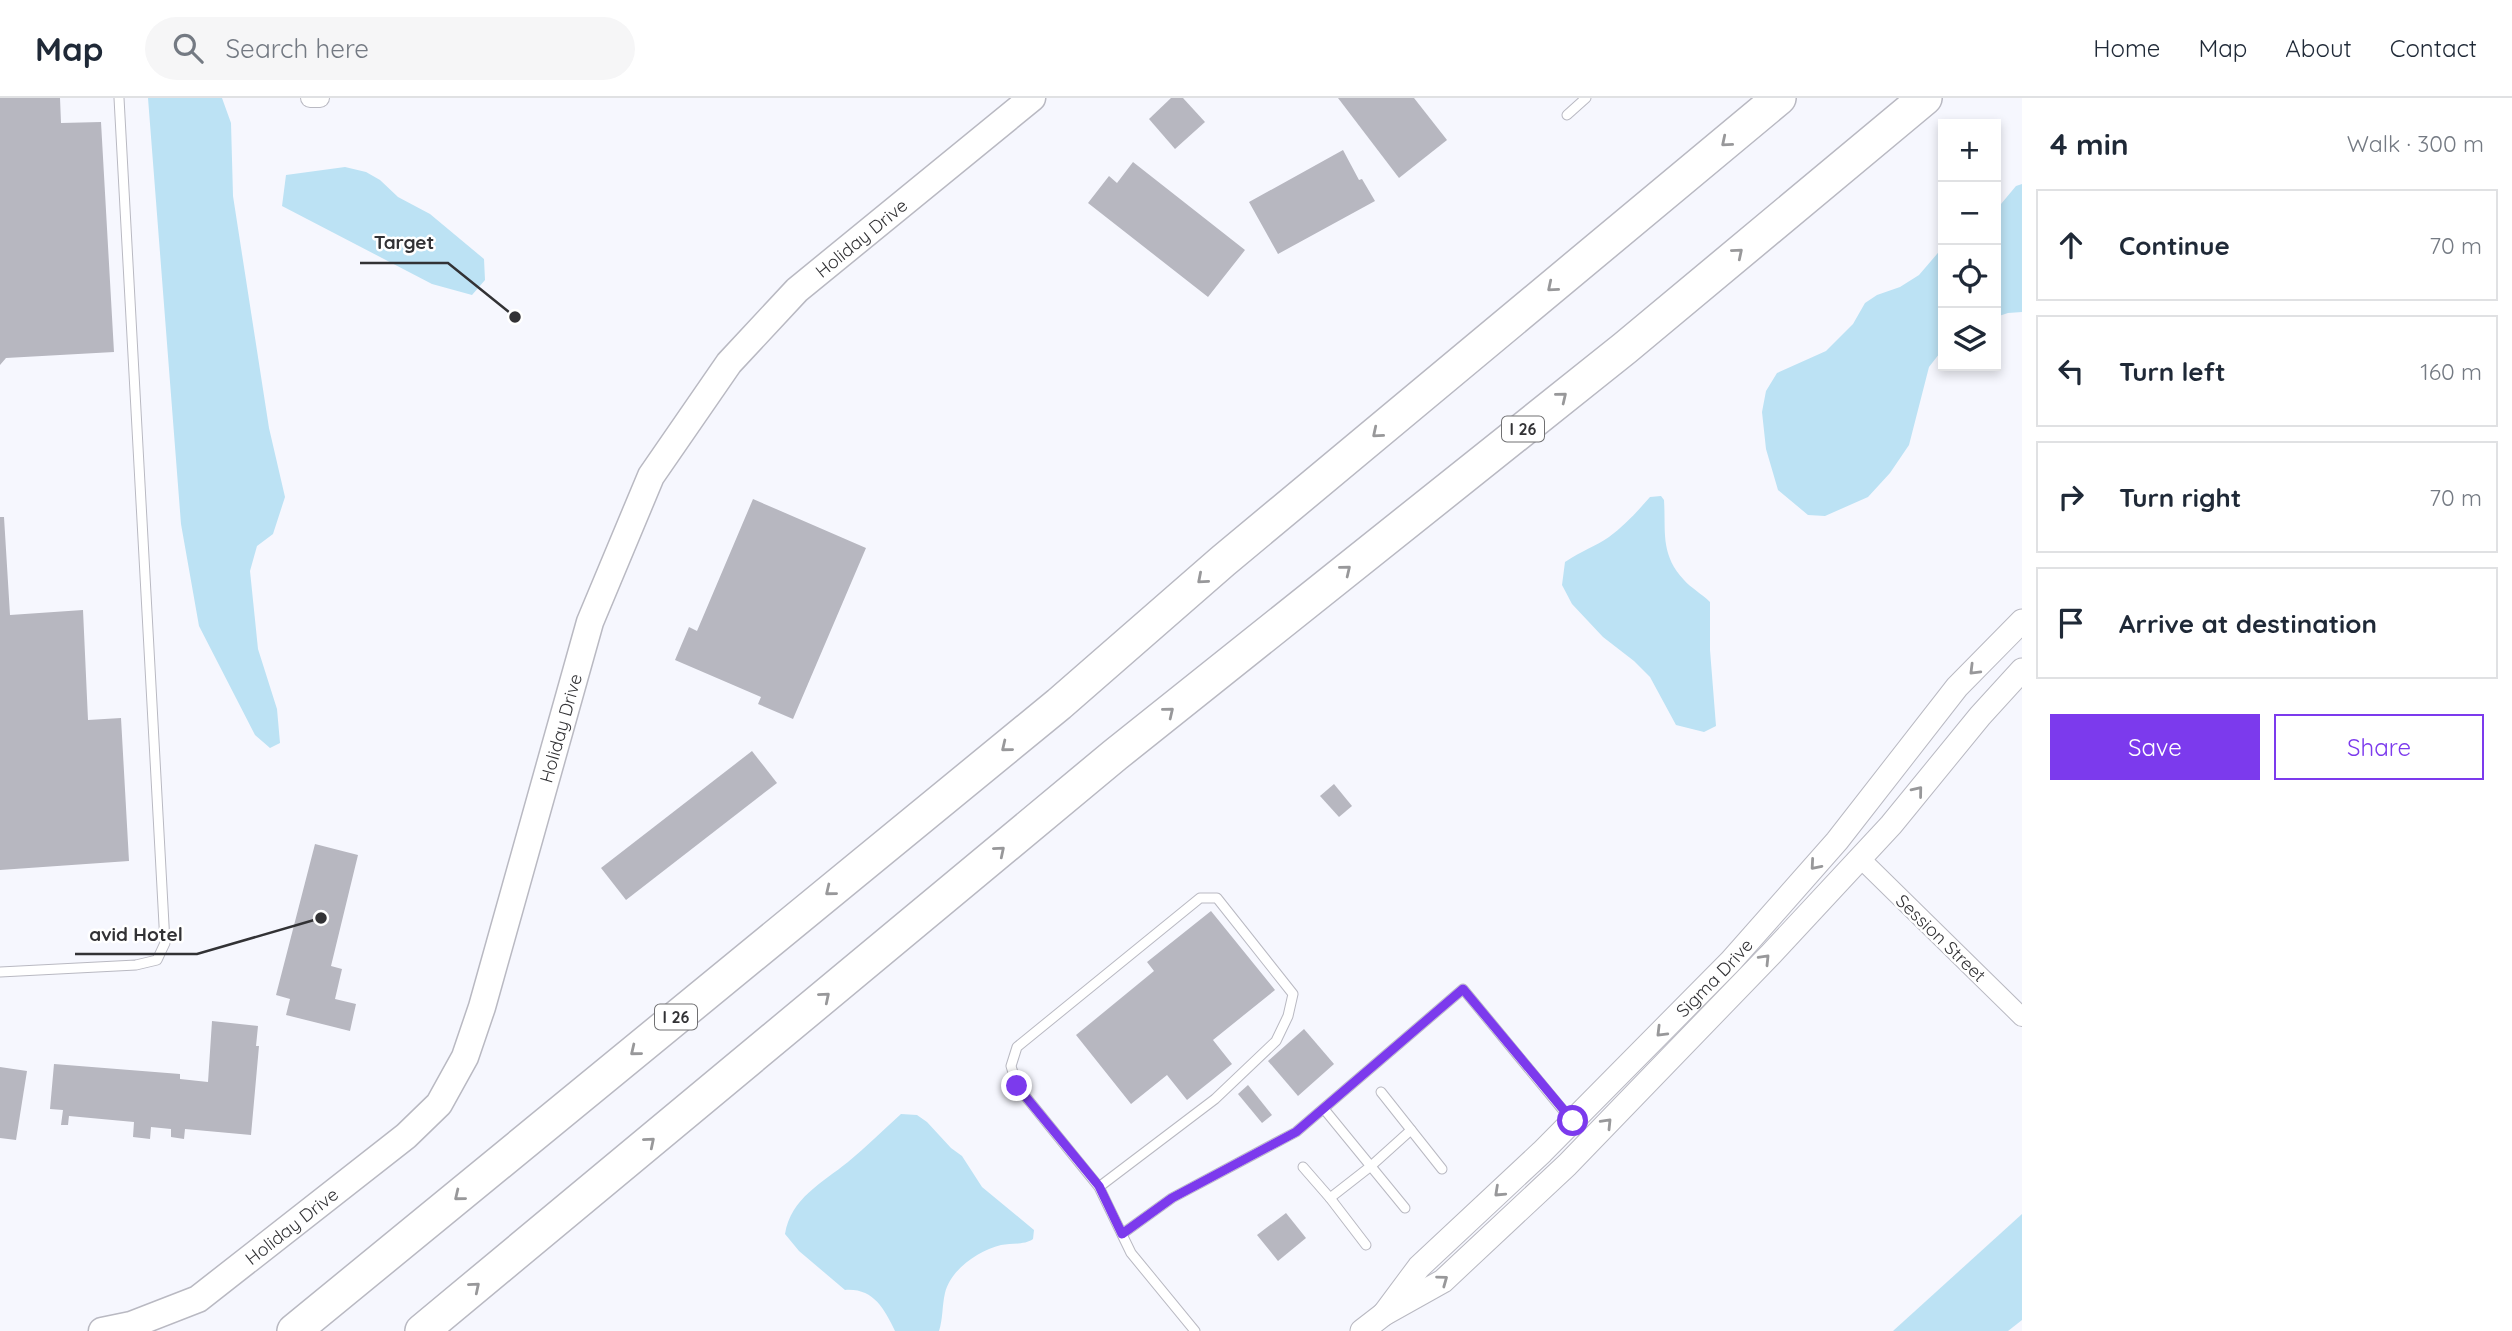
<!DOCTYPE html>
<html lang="en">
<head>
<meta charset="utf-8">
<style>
	body { margin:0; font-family:Quicksand,sans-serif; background:#f6f6f7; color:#1f2937 }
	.controls { position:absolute; right:21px; top:21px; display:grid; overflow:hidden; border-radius:0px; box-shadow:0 4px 10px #0003 }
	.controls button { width:63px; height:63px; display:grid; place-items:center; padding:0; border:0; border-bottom:2px solid #e0e1e3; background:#fff; color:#1f2937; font:35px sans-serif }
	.stop { position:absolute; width:21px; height:21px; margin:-16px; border:5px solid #7c3aed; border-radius:50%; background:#fff }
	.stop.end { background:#7c3aed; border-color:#fff; box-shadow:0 2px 7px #0008 }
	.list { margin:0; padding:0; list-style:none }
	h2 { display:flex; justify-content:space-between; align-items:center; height:91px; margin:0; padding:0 28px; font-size:30px }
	h2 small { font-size:23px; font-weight:400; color:#747a83 }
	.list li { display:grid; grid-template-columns:46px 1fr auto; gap:21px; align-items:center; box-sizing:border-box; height:112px; margin:0 14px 14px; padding:0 14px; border:2px solid #e0e1e3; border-radius:0px }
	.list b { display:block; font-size:26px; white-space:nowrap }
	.list em { font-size:23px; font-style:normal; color:#747a83 }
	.actions { display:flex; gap:14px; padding:21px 28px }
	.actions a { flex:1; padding:16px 0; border:2px solid #7c3aed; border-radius:0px; text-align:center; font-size:24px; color:#7c3aed }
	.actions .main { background:#7c3aed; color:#fff }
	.icon { flex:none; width:38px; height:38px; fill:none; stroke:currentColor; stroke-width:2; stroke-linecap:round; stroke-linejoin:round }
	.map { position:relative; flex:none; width:2022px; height:1233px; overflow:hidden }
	header { display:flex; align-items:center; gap:42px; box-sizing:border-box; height:98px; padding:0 35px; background:#fff; border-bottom:2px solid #e0e1e3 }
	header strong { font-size:33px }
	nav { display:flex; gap:38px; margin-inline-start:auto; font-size:24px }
	.search { width:490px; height:63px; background:#f6f6f7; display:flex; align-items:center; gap:18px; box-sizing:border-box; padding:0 24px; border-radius:38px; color:#747a83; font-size:26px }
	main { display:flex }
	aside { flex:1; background:#fff }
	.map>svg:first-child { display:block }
</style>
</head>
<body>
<header>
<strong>Map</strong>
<div class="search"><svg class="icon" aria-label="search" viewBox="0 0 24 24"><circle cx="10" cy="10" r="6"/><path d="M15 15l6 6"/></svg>Search here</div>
<nav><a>Home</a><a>Map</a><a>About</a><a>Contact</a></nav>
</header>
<main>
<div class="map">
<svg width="2022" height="1233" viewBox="0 0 2022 1233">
	<rect width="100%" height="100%" fill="#f6f7fe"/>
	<g fill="#bce2f4">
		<path d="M148 0H222L231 25 233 98 269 330 285 399 273 436 257 448 250 473 258 551 277 611 280 645 270 650 255 637 199 528 181 426Z"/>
		<path d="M345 69 366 74 380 82 398 99 430 116 484 161 485 182 472 197 432 186 282 108 286 77Z"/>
		<path d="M2022 86V214L2008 215 1996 219V112L2016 88Z"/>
		<path d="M1943 149V251L1929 269 1909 347 1890 375 1868 399 1825 418 1808 417 1778 392 1766 351 1762 314 1766 293 1777 275 1826 253 1853 226 1865 205 1877 197 1900 189 1919 177Z"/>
		<path d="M1661 398 1664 402C1666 434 1660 456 1684 482 1691 490 1702 496 1710 504V552L1716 628 1704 634 1676 627 1650 579 1634 563 1603 539 1572 506 1562 487 1565 464C1581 453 1596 448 1609 439 1625 427 1637 414 1650 399Z"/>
		<path d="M901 1016 917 1017 927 1024 951 1050 962 1058 982 1089 1034 1132 1033 1141C1025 1147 1011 1145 1001 1147 978 1153 951 1171 945 1195 942 1208 943 1221 939 1233H895C884 1210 873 1190 845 1192L799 1153 785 1136C791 1100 822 1085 848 1064 866 1049 883 1032 901 1016Z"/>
		<path d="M2022 1116V1222L2008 1233H1893Z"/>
	</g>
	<g fill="#b7b7c0">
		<path d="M0 0H60L61 25 101 24 114 254 6 260 0 267Z"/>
		<path d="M1171 0H1183L1205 24 1175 51 1149 21Z"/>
		<path d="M1338 0H1414L1447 42 1399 80Z"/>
		<path d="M1343 52 1359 82 1362 81 1375 103 1278 156 1249 104Z"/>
		<path d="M1133 64 1245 152 1208 199 1088 105 1109 78 1117 85Z"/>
		<path d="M753 401 866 450 793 621 758 606 761 599 675 562 689 529 697 533Z"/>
		<path d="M0 419H4L10 517 83 512 88 622 121 620 129 763 0 772Z"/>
		<path d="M752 653 777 685 626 802 601 770Z"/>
		<path d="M1334 686 1352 708 1339 719 1320 698Z"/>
		<path d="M315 746 358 757 331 868 342 871 335 901 356 906 350 933 286 917 290 901 276 897Z"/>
		<path d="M1211 813 1275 892 1213 942 1232 966 1187 1002 1167 977 1131 1006 1076 937 1154 873 1147 864Z"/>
		<path d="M212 923 258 928 256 948H259L251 1037 185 1031 184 1041 171 1039V1031L151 1029 150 1041 133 1039 134 1024 69 1018 68 1027H61L63 1012 50 1011 54 966 180 976V981L208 984Z"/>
		<path d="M1304 931 1334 966 1298 998 1268 963Z"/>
		<path d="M0 969 27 973 16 1042 0 1040Z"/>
		<path d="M1248 987 1272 1017 1262 1025 1238 996Z"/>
		<path d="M1286 1115 1306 1140 1278 1163 1257 1137Z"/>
	</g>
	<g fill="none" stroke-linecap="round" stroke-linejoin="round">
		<g stroke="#b9b9c2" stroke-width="11">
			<g id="service">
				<path d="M1567 17 1586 0"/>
				<path d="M0 874 136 867 157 862 165 845 119 0"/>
				<path d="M1381 994 1442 1071"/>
				<path d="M1324 1011 1405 1110"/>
				<path d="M1303 1069 1330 1100 1371 1068 1411 1032"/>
				<path d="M1099 1089 1215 1001 1276 943 1288 918 1293 896 1217 800H1200L1017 949 1011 968 1017 988 1099 1089 1131 1155 1195 1233"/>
				<path d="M1330 1100 1366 1147"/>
				<path d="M1122 1136 1172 1100 1296 1034 1463 891 1572 1023"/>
			</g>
		</g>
		<g stroke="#b9b9c2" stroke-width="20">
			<g id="minor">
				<path d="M310 0H320"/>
				<path d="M1860 760 2022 919"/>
			</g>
		</g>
		<g stroke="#b9b9c2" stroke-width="25">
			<g id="tertiary">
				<path id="s1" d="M1384 1216 1419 1169 1542 1054 1731 863 1837 743 1957 589 2022 523"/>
				<path d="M1362 1233 1384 1216 1443 1183 1567 1067 1771 856 1891 727 1980 618 2022 572"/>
			</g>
		</g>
		<g stroke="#b9b9c2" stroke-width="29">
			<g id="secondary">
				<path id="s2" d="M102 1233 131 1227 198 1201 406 1038 439 1006 465 959 482 909 590 524 651 378 729 265 797 192 1032 0"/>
			</g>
		</g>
		<g stroke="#b9b9c2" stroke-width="36">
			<g id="motorway">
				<path d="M294 1233 1059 606 1223 463 1779 0"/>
				<path d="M422 1233 1115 657 1625 250 1925 0"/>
			</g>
		</g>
		<use href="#service" stroke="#fff" stroke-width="9"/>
		<use href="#minor" stroke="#fff" stroke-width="18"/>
		<use href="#tertiary" stroke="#fff" stroke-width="23"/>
		<use href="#secondary" stroke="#fff" stroke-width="26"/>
		<use href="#motorway" stroke="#fff" stroke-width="33"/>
	</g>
	<defs><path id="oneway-chevron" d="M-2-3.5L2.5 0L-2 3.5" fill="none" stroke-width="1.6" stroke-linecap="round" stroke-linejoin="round" transform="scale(1.75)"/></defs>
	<g stroke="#98989a">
		<use href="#oneway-chevron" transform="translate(1726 44) rotate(140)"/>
		<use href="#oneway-chevron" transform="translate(1738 155) rotate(-40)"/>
		<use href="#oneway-chevron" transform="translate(1552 189) rotate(140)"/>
		<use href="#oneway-chevron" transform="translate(1562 299) rotate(-39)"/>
		<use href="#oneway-chevron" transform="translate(1377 335) rotate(140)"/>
		<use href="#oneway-chevron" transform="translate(1346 472) rotate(-39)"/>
		<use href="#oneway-chevron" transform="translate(1202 481) rotate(139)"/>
		<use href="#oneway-chevron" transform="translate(1974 572) rotate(135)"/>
		<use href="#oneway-chevron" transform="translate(1169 614) rotate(-39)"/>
		<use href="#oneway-chevron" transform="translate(1006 649) rotate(141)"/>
		<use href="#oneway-chevron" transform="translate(1918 693) rotate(-51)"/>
		<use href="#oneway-chevron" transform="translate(1000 753) rotate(-40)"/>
		<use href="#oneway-chevron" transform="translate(1815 767) rotate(131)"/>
		<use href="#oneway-chevron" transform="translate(830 793) rotate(141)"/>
		<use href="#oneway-chevron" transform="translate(1765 861) rotate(-46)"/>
		<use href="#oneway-chevron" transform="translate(825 899) rotate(-40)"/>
		<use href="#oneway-chevron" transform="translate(1661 934) rotate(135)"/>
		<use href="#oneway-chevron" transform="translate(635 953) rotate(141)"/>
		<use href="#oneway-chevron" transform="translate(1607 1025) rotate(-46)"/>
		<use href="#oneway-chevron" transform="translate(650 1044) rotate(-40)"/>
		<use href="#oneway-chevron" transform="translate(1499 1094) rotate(137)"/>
		<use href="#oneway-chevron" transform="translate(459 1098) rotate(141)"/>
		<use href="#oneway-chevron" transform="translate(1443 1182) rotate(-36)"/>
		<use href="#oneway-chevron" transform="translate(475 1189) rotate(-40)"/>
	</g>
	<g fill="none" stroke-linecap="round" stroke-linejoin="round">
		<path stroke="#7c3aed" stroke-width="9" d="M1017 988 1099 1088 1122 1136 1172 1100 1296 1034 1463 891 1573 1023"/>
	</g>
	<g text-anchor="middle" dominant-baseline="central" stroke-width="5" stroke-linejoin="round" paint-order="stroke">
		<g fill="#fff" stroke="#707072" stroke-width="2">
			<rect x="1502" y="318.5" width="42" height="25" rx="5"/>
			<rect x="655" y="906.5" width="42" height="25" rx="5"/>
		</g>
		<g font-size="16" font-weight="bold" fill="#323235">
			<text x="1523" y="331">I 26</text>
			<text x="676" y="919">I 26</text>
		</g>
		<g font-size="18" fill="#323235" stroke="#fff">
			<text stroke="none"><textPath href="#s2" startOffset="1396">Holiday Drive</textPath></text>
			<text stroke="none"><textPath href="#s2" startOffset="808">Holiday Drive</textPath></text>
			<text transform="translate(1941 840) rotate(44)">Session Street</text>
			<text stroke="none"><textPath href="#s1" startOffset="472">Sigma Drive</textPath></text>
			<text stroke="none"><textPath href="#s2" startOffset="220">Holiday Drive</textPath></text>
		</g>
	</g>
	<path fill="none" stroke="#323235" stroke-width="2.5" d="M515 219L448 165H360M321 820L197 856H75"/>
	<g fill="#323235" stroke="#fff" stroke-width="2.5">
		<circle cx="515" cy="219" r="7"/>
		<circle cx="321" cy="820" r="7"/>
	</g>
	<g font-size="19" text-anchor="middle" font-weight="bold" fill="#323235" stroke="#fff" stroke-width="5" stroke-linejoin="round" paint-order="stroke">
		<text x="404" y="151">Target</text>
		<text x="136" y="843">avid Hotel</text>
	</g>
</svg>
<div class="controls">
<button>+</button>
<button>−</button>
<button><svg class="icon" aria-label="locate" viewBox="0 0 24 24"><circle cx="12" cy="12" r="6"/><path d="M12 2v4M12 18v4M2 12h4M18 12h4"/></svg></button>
<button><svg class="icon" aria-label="layers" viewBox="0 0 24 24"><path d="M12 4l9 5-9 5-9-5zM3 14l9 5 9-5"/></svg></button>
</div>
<div class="stop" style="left:1573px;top:1023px"></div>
<div class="stop end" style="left:1017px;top:988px"></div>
</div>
<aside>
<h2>4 min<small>Walk · 300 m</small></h2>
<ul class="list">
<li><svg class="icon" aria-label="ahead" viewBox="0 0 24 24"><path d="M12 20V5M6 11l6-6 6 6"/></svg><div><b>Continue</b></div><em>70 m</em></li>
<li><svg class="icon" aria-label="left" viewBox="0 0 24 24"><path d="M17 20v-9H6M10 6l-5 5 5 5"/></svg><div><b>Turn left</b></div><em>160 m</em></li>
<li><svg class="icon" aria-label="right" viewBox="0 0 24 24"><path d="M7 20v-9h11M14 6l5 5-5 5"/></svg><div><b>Turn right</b></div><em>70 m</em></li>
<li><svg class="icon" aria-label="arrive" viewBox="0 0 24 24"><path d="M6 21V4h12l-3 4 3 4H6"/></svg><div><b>Arrive at destination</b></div></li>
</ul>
<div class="actions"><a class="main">Save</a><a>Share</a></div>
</aside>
</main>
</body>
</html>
